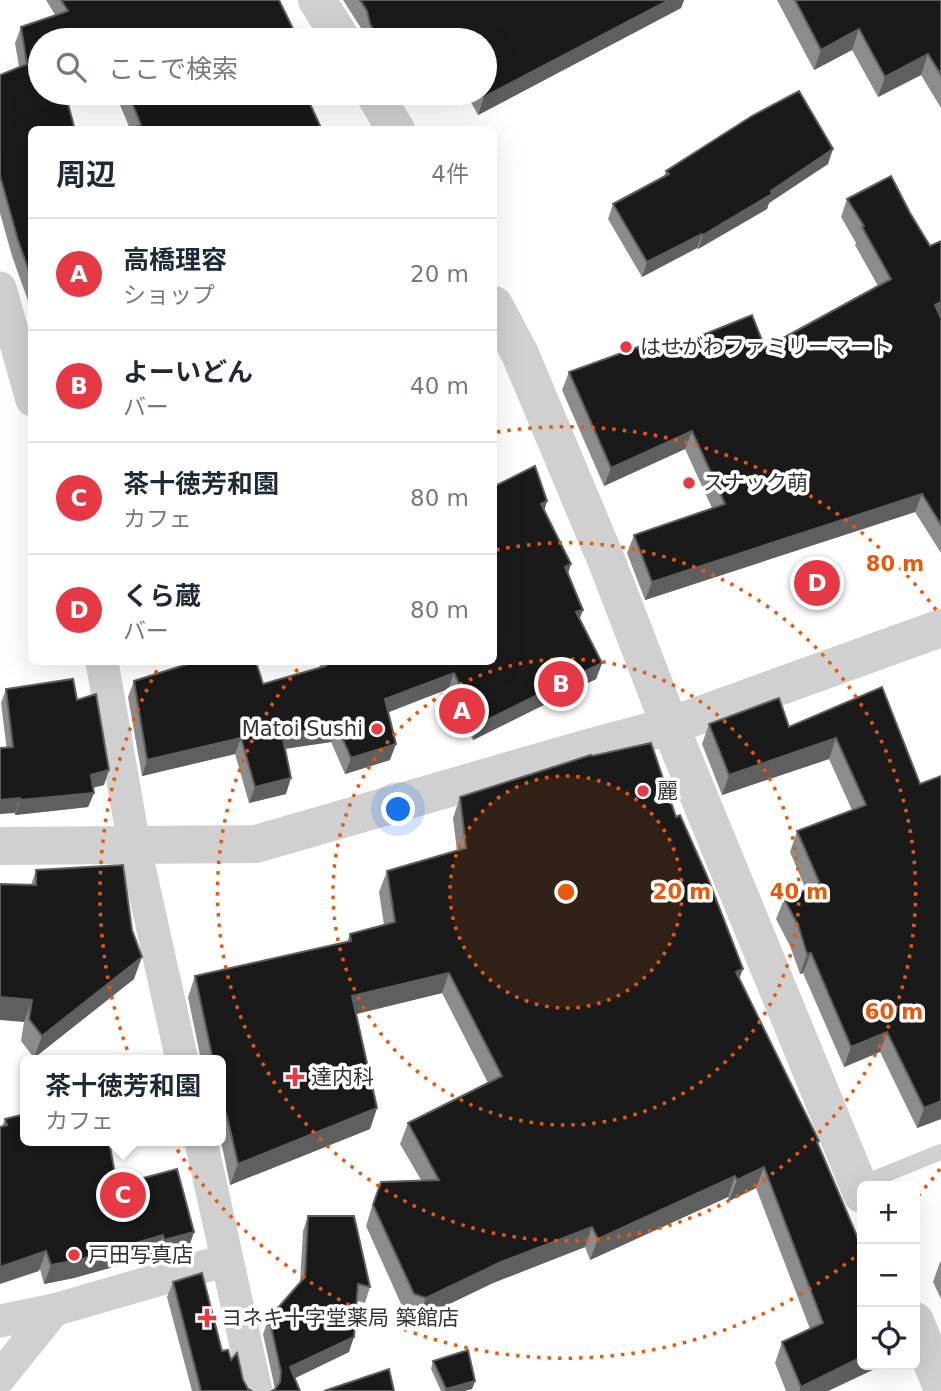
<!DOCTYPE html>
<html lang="ja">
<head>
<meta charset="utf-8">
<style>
	body { margin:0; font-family:"DejaVu Sans","Noto Sans JP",sans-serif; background:#f2f2f3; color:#1f2937 }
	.controls { position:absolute; right:21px; bottom:21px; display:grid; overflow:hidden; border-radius:10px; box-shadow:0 7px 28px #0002 }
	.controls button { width:63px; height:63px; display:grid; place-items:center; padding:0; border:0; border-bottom:2px solid #e0e1e3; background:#fff; color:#1f2937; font:35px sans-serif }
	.you { position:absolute; left:399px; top:810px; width:24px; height:24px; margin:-18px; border:5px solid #fff; border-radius:50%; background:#1a73e8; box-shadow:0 0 0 10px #1a73e833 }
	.badge { display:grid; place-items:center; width:46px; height:46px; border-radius:50%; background:#e63946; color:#fff; font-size:23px; font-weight:700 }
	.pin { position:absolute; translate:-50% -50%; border:4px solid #fff; box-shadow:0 2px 7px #0006 }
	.popup { position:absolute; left:20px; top:1055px; width:206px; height:91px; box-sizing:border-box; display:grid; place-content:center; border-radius:10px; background:#fff; filter:drop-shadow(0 2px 5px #0005); font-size:23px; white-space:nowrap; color:#747a83 }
	.popup b { font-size:26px; color:#1f2937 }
	.popup::after { content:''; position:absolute; left:50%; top:100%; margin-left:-14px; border:14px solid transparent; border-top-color:#fff }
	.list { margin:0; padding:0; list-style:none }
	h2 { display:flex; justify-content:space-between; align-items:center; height:91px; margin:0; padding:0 28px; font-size:30px }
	h2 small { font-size:23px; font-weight:400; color:#747a83 }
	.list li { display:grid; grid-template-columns:46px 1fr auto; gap:21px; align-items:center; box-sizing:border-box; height:112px; padding:0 28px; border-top:2px solid #e0e1e3 }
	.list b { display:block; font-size:26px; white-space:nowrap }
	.list p { margin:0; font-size:23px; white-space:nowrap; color:#747a83 }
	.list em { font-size:23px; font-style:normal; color:#747a83 }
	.icon { flex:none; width:38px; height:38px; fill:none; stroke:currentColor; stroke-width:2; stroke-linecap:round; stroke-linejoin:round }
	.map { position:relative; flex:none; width:941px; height:1391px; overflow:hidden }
	.search { position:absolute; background:#fff; box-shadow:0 7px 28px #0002; left:28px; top:28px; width:469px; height:77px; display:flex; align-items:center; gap:18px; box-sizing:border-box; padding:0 24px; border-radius:38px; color:#747a83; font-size:26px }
	.panel { position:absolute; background:#fff; box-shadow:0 7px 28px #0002; left:28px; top:126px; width:469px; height:539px; border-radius:10px }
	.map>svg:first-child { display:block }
</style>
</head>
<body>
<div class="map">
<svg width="941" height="1391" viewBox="0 0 941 1391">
	<rect width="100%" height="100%" fill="#fff"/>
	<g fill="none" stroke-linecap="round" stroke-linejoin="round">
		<path stroke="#d0d0d0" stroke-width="16" d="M859 1185 941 1152"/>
		<g stroke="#d0d0d0" stroke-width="33">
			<path d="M0 288 32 400"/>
			<path d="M102 662 134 844 182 1060"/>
			<path d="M201 1141 256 1391"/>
			<path d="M0 1321 54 1310 227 1260"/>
			<path d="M0 1377 54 1310"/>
		</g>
		<g stroke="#d0d0d0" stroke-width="38">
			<path d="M317 0 342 40"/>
			<path d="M374 93 396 130"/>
			<path d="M494 305 520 354 607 562 670 726 862 1194"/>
			<path d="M0 846 256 844 588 748 670 726 941 628"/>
			<path d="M915 1321 941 1385"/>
		</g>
	</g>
	<g fill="#8c8c8c">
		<path d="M46 0H279L298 39 309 40H40L68 103 32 130V312L12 256 0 213V75L19 67 15 43 21 27 55 15Z"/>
		<path d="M343 0H684L681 8 478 115 466 93H485V40H363L361 28Z"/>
		<path d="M777 0H941V108L921 75 878 97 852 50 814 70Z"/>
		<path d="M115 93H307L130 129Z"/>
		<path d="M399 93H427L406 103Z"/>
		<path d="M828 164 769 203 767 209 698 249 697 248 642 277 608 219 613 204 664 177 666 171Z"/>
		<path d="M847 199 941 318V553L915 512 645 600 627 553 634 535 712 508 685 449 604 486 562 390 569 372 643 359 765 348 878 286 855 245 856 243 841 217Z"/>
		<path d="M495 486 547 501 544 511 583 610 579 618 602 663 596 679 473 740 448 689 388 712 390 760 345 774 331 742 285 749 286 794 249 803 235 754 142 776 128 697 134 681 263 684 319 668 321 662H494Z"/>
		<path d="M882 687 920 784 941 776V1119L917 1128 880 1052 844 1067 803 973 800 974 790 946 776 919 784 899 806 890 790 852 797 831 852 810 829 759 722 795 702 744 709 724 789 727Z"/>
		<path d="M6 689 77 700 104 785 93 788 94 793 88 807 15 815 1 703Z"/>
		<path d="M592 756 676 817 739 978 819 1141 818 1145 862 1365H883L828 1391H786L775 1363 782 1342 810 1329 756 1188 729 1201 728 1197 590 1260 585 1247 493 1283 418 1319 406 1315 366 1226 373 1203 381 1182 421 1180 400 1144 408 1123 488 1083 442 993 356 1014 377 1108 370 1129 230 1185 221 1141V1060H201L188 997 195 976 347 942 350 934 384 925 379 892 387 871 457 851 453 818 460 797Z"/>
		<path d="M36 870 134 979 34 1058 21 1041 24 1022 31 885Z"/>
		<path d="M5 1119 117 1185 194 1232 187 1252 157 1260 156 1255 74 1278 44 1284 2 1126Z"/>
		<path d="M308 1216 370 1287 365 1303 357 1301 349 1352 295 1378 275 1389 263 1334 269 1318 300 1283 303 1231Z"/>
		<path d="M940 1262H941V1299L933 1282Z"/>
		<path d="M173 1282 222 1351 231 1360 248 1389 252 1391H192L167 1297Z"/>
		<path d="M433 1361 475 1381 472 1389 464 1391H441L431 1369Z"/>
	</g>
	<g fill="#5f5f5f">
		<path d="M669 0H684L681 8 478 115 484 97Z"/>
		<path d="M859 29 852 50 814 70 821 50Z"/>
		<path d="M928 54 921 75 878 97 885 77Z"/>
		<path d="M63 93H95L59 106Z"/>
		<path d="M410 93H427L406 103Z"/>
		<path d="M833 149 828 164 769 203 767 209 698 249 703 235Z"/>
		<path d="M702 234 697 248 642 277 647 262Z"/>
		<path d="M941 302V316L928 323 935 305Z"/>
		<path d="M692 431 685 449 604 486 611 468Z"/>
		<path d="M922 494 915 512 645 600 652 582Z"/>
		<path d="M547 501 542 517 541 504Z"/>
		<path d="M571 564 566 580 565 567Z"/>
		<path d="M583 610 577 626 576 612Z"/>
		<path d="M602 663 596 679 473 740 479 724Z"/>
		<path d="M454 673 448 689 379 716 385 699Z"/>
		<path d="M337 726 331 742 276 750 282 734Z"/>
		<path d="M241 738 235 754 142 776 147 760Z"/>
		<path d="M836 738 829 759 722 795 729 775Z"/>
		<path d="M396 744 390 760 345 774 351 758Z"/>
		<path d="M109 770 104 785 86 789 91 775Z"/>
		<path d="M291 778 286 794 249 803 255 787Z"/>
		<path d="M94 793 88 807 15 815 20 800Z"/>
		<path d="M20 798 15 813 0 814V800Z"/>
		<path d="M811 953 803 973 800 974 807 954Z"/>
		<path d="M142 957 134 979 34 1058 42 1036Z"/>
		<path d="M743 969 735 989 736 972Z"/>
		<path d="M449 973 442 993 344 1017 352 996Z"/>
		<path d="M0 997 32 1000 24 1022 0 1020Z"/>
		<path d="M887 1032 880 1052 844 1067 851 1047Z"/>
		<path d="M941 1101V1119L917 1128 924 1108Z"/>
		<path d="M377 1108 370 1129 230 1185 238 1164Z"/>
		<path d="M764 1167 756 1188 729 1201 737 1180Z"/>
		<path d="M735 1176 728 1197 590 1260 598 1239Z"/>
		<path d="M592 1227 585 1247 493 1283 418 1319 426 1298 501 1262Z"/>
		<path d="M194 1232 187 1252 157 1260 164 1240Z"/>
		<path d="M163 1235 156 1255 74 1278 44 1284 51 1265Z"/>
		<path d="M46 1251 39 1271 0 1284V1267Z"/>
		<path d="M354 1337 349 1352 285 1383 290 1367Z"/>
		<path d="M862 1357V1365H883L828 1391H799L801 1387Z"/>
		<path d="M475 1381 472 1389 464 1391H445L446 1389Z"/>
	</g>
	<g fill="#1a1a1a" stroke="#5f5f5f" stroke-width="2">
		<path d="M61 0H279L298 39 306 35 309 40H40V93H65L75 130H32V280L18 240 0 176V75L27 64 21 27 68 11Z"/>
		<path d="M360 0H669L484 97 482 93H485V40H379L370 24 367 11Z"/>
		<path d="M795 0H941V75L928 54 885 77 859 29 821 50Z"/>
		<path d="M799 91 833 149 771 191 772 194 703 235 702 234 647 262 613 204 669 174 666 171 752 116Z"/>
		<path d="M128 93H305L322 130H128L141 125Z"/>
		<path d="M891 176 910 213 930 246 941 241V302L935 305 941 318V525L922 494 652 582 634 535 725 504 692 431 611 468 569 372 638 347 643 359 752 315 765 348 891 279 862 227 864 226 847 199Z"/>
		<path d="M535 466 547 501 541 504 571 564 565 567 583 610 576 612 602 663 479 724 454 673 385 699 396 744 351 758 337 726 282 734 291 778 255 787 241 738 147 760 134 681 194 662H256L263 684 326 666V662H494V482L495 486Z"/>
		<path d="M73 679 77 700 96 694 109 770 91 775 94 793 20 800V798L0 800V748L13 747 6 689Z"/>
		<path d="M882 687 920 784 941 776V1101L924 1108 887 1032 851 1047 811 953 807 954 798 925 784 899 820 884 797 831 866 805 836 738 729 775 709 724 779 698 789 727Z"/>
		<path d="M651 743 676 817 680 815 707 876 743 969 736 972 819 1141 817 1142 862 1248V1357L801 1387 782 1342 823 1323 764 1167 737 1180 735 1176 598 1239 592 1227 501 1262 426 1298 414 1294 373 1205 381 1182 439 1180 408 1123 502 1076 449 973 352 996 377 1108 238 1164 227 1116 224 1108 221 1096V1060H213L195 976 351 941 350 934 395 922 387 871 466 848 460 797 591 755 592 756Z"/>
		<path d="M123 865 132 930 142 957 42 1036 29 1019 32 1000 0 997V884L36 885V870Z"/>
		<path d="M25 1114V1141H109L117 1185 177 1169 194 1232 164 1240 163 1235 82 1259 51 1265 46 1251 0 1267V1127L7 1125 5 1119Z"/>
		<path d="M308 1216H354L370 1287 358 1284 354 1337 290 1367 300 1391H272L275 1389 280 1382 281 1372 269 1318 305 1277Z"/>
		<path d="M202 1273 222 1351 228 1350 231 1360 237 1353 243 1380 248 1389 252 1391H201L173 1282Z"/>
		<path d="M468 1350 475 1381 446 1389 433 1361Z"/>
		<path d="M389 1369 394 1391H324Z"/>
	</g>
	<circle cx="566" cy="892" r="116" fill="#e8590c" fill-opacity=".12"/>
	<g fill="none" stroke="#e8590c" stroke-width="3.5" stroke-dasharray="3.5 7">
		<circle cx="566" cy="892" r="116"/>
		<circle cx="566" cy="892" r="233"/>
		<path d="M496 550A349 349 0 1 1 303 663"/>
		<path d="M940 1169A465 465 0 0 1 917 1197M862 1251A465 465 0 0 1 161 663M497 432A465 465 0 0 1 940 615"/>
	</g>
	<g fill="#e63946" stroke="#fff" stroke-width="2.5">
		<circle cx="626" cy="347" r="7"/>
		<circle cx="689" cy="483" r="7"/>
		<circle cx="377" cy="729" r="7"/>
		<circle cx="643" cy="791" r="7"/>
		<path d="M291.5 1066.5h7v7h7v7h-7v7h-7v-7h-7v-7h7z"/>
		<circle cx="74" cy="1255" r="7"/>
		<path d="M203.5 1307.5h7v7h7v7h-7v7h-7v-7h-7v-7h7z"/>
	</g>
	<g text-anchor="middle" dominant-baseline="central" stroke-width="7" stroke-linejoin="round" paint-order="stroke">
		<g font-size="21" fill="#333" stroke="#fff" text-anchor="start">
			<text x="640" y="347">はせがわファミリーマート</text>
			<text x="703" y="483">スナック萌</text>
			<text x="363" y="729" text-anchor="end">Matoi Sushi</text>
			<text x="657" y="791">麗</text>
			<text x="311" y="1077">達内科</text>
			<text x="88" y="1255">戸田写真店</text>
			<text x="221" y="1318">ヨネキ十字堂薬局 築館店</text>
		</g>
	</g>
	<circle cx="566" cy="892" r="10" fill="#e8590c" stroke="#fff" stroke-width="3.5"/>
	<g font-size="21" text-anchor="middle" font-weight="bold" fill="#e8590c" stroke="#fff" stroke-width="7" stroke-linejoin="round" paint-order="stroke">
		<text x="895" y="571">80 m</text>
		<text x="682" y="899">20 m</text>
		<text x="799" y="899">40 m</text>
		<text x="894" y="1019">60 m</text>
	</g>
</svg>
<div class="controls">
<button>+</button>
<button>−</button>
<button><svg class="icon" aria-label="locate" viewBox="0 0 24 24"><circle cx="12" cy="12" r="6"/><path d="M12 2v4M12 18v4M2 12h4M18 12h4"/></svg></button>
</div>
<div class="you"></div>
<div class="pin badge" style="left:462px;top:711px">A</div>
<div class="pin badge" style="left:561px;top:684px">B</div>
<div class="pin badge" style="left:123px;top:1195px">C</div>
<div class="popup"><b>茶十徳芳和園</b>カフェ</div>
<div class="pin badge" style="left:817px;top:583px">D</div>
<div class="search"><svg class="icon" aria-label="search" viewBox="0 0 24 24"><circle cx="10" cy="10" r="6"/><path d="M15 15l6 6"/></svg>ここで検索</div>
<section class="panel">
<h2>周辺<small>4件</small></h2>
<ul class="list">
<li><span class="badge">A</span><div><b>高橋理容</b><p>ショップ</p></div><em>20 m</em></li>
<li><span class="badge">B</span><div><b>よーいどん</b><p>バー</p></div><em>40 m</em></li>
<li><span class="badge">C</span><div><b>茶十徳芳和園</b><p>カフェ</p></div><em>80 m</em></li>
<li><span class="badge">D</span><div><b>くら蔵</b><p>バー</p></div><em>80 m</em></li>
</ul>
</section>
</div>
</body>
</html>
